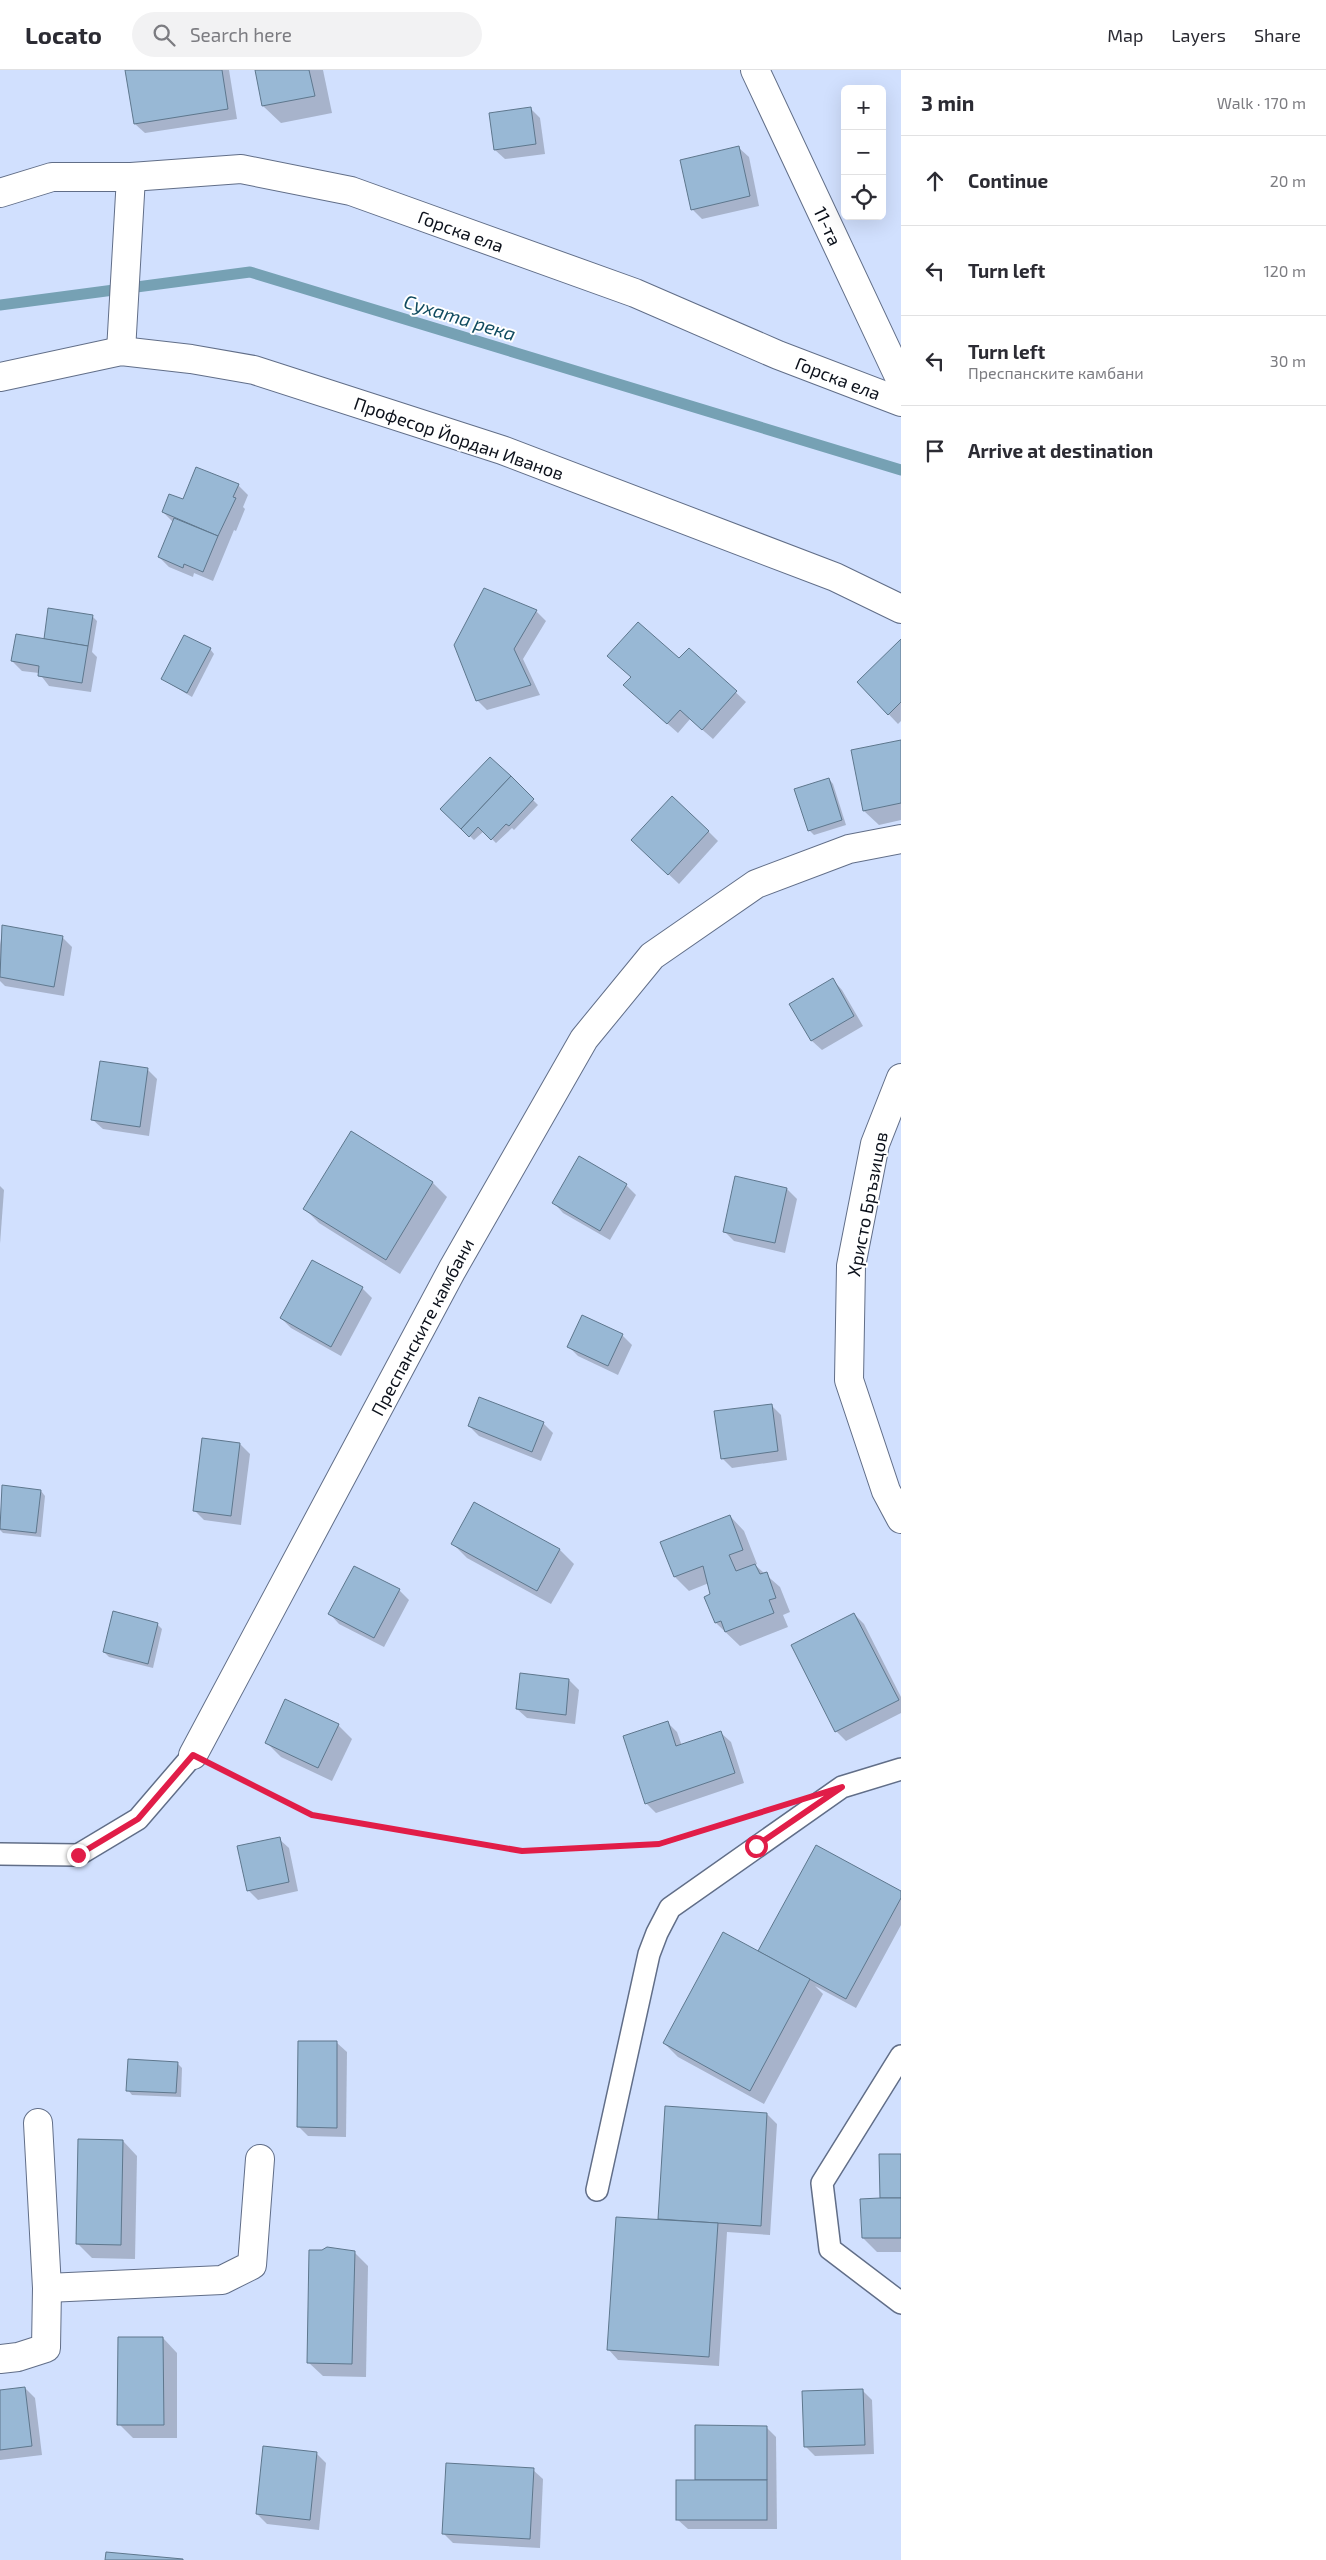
<!DOCTYPE html>
<html lang="en">
<head>
<meta charset="utf-8">
<style>
	body { margin:0; font-family:"Exo 2",sans-serif; background:#f2f2f3; color:#2b2b33 }
	.controls { position:absolute; right:15px; top:15px; display:grid; overflow:hidden; border-radius:8px; box-shadow:0 5px 20px #0002 }
	.controls button { width:45px; height:45px; display:grid; place-items:center; padding:0; border:0; border-bottom:1px solid #e1e1e2; background:#fff; color:#2b2b33; font:25px sans-serif }
	.stop { position:absolute; width:15px; height:15px; margin:-11px; border:4px solid #e11d48; border-radius:50%; background:#fff }
	.stop.end { background:#e11d48; border-color:#fff; box-shadow:0 1px 5px #0008 }
	.list { margin:0; padding:0; list-style:none }
	h2 { display:flex; justify-content:space-between; align-items:center; height:65px; margin:0; padding:0 20px; font-size:21px }
	h2 small { font-size:16px; font-weight:400; color:#7c7c81 }
	.list li { display:grid; grid-template-columns:32px 1fr auto; gap:15px; align-items:center; box-sizing:border-box; height:90px; padding:0 20px; border-top:1px solid #e1e1e2 }
	.list b { display:block; font-size:19px; white-space:nowrap }
	.list p { margin:0; font-size:16px; white-space:nowrap; color:#7c7c81 }
	.list em { font-size:16px; font-style:normal; color:#7c7c81 }
	.icon { flex:none; width:28px; height:28px; fill:none; stroke:currentColor; stroke-width:2; stroke-linecap:round; stroke-linejoin:round }
	.map { position:relative; flex:none; width:901px; height:2490px; overflow:hidden }
	header { display:flex; align-items:center; gap:30px; box-sizing:border-box; height:70px; padding:0 25px; background:#fff; border-bottom:1px solid #e1e1e2 }
	header strong { font-size:24px }
	nav { display:flex; gap:28px; margin-inline-start:auto; font-size:18px }
	.search { width:350px; height:45px; background:#f2f2f3; display:flex; align-items:center; gap:12px; box-sizing:border-box; padding:0 18px; border-radius:28px; color:#7c7c81; font-size:19px }
	main { display:flex }
	aside { flex:1; background:#fff }
	.map>svg:first-child { display:block }
</style>
</head>
<body>
<header>
<strong>Locato</strong>
<div class="search"><svg class="icon" aria-label="search" viewBox="0 0 24 24"><circle cx="10" cy="10" r="6"/><path d="M15 15l6 6"/></svg>Search here</div>
<nav><a>Map</a><a>Layers</a><a>Share</a></nav>
</header>
<main>
<div class="map">
<svg width="901" height="2490" viewBox="0 0 901 2490">
	<rect width="100%" height="100%" fill="#d1e0fe"/>
	<g fill="#0003">
		<path d="M126 0H229L237 49 145 63 135 54Z"/>
		<path d="M256 0H323L332 43 281 53 263 36Z"/>
		<path d="M530 38 540 48 545 84 505 89 495 80Z"/>
		<path d="M739 78 749 87 759 136 702 149 692 139Z"/>
		<path d="M238 415 248 425 243 437 245 439 236 461 234 460 213 511 194 503 193 507 169 497 159 487 173 452 163 442 183 431Z"/>
		<path d="M536 541 546 551 523 589 540 625 487 640 477 630Z"/>
		<path d="M92 546 97 551 92 582 97 587 91 622 49 616 39 603 22 601 12 591Z"/>
		<path d="M901 571V651L898 654 858 612Z"/>
		<path d="M210 579 214 584 192 627 162 609Z"/>
		<path d="M689 579 746 632 713 669 690 649 678 663 635 625 679 590Z"/>
		<path d="M901 671V750L879 755 864 741 852 681Z"/>
		<path d="M510 707 538 735 514 760 512 758 496 773 484 761 474 770 442 739Z"/>
		<path d="M829 709 833 714 846 755 814 765 809 760Z"/>
		<path d="M708 761 718 771 679 814 643 780Z"/>
		<path d="M3 857 62 867 72 877 64 926 5 916 0 911V875Z"/>
		<path d="M833 910 842 920 863 956 822 980 812 971Z"/>
		<path d="M147 999 157 1009 149 1066 103 1059 93 1050Z"/>
		<path d="M433 1113 447 1127 400 1204 319 1153 305 1139Z"/>
		<path d="M626 1115 636 1125 610 1170 563 1143 554 1133Z"/>
		<path d="M0 1116 4 1120 0 1174Z"/>
		<path d="M787 1119 797 1129 785 1183 734 1171 724 1161Z"/>
		<path d="M362 1218 372 1228 341 1286 291 1258 281 1248Z"/>
		<path d="M582 1247 622 1265 632 1275 618 1305 578 1286 568 1276Z"/>
		<path d="M771 1335 781 1345 787 1390 732 1398 722 1388Z"/>
		<path d="M543 1353 553 1363 541 1391 479 1366 469 1356Z"/>
		<path d="M240 1374 250 1384 241 1455 204 1450 194 1440Z"/>
		<path d="M3 1417 41 1421 45 1426 41 1467 3 1463 0 1460Z"/>
		<path d="M475 1434 560 1480 574 1494 551 1534 467 1488 453 1474Z"/>
		<path d="M730 1446 744 1461 757 1494 755 1495 780 1517 790 1542 783 1545 788 1557 740 1576 716 1553 709 1513 689 1521 675 1507Z"/>
		<path d="M399 1520 409 1530 384 1577 339 1554 330 1544Z"/>
		<path d="M854 1544 864 1554 901 1627V1643L846 1671 836 1661Z"/>
		<path d="M157 1554 162 1559 153 1598 109 1587 104 1582Z"/>
		<path d="M569 1610 579 1620 575 1654 527 1648 517 1639Z"/>
		<path d="M667 1652 677 1662 682 1676 721 1663 731 1672 744 1713 656 1743 646 1733Z"/>
		<path d="M338 1655 352 1669 332 1711 281 1687 267 1673Z"/>
		<path d="M279 1769 289 1778 298 1821 258 1830 248 1820Z"/>
		<path d="M901 1822V1855L856 1938 815 1916 823 1924 764 2034 678 1987 664 1973 763 1885Z"/>
		<path d="M337 1973 347 1982 346 2067 308 2066 298 2056Z"/>
		<path d="M177 1993 182 1998 181 2027 132 2025 128 2020Z"/>
		<path d="M666 2038 767 2044 777 2054 770 2165 727 2162 719 2296 618 2290 609 2280 659 2151Z"/>
		<path d="M123 2071 137 2086 135 2189 92 2188 78 2174Z"/>
		<path d="M901 2085V2182H877L863 2168Z"/>
		<path d="M354 2182 368 2196 366 2307 323 2306 308 2292Z"/>
		<path d="M163 2268 177 2283V2368H133L119 2354Z"/>
		<path d="M25 2318 35 2328 42 2385 0 2390V2322Z"/>
		<path d="M862 2320 872 2330 874 2384 815 2386 805 2376Z"/>
		<path d="M766 2357 776 2367 777 2459H688L678 2450 697 2411Z"/>
		<path d="M316 2383 326 2393 319 2460 267 2454 257 2444Z"/>
		<path d="M533 2400 543 2409 540 2478 453 2473 443 2463Z"/>
	</g>
	<g fill="none" stroke-linecap="round" stroke-linejoin="round">
		<path stroke="#76a1b4" stroke-width="11" d="M0 235 250 202 901 400"/>
	</g>
	<g fill="#98b8d5" stroke="#5e778d">
		<path d="M125 0H222L228 39 134 54Z"/>
		<path d="M255 0H309L315 26 262 36Z"/>
		<path d="M531 37 536 74 494 80 489 43Z"/>
		<path d="M739 76 750 126 691 140 680 90Z"/>
		<path d="M196 397 239 414 233 427 236 428 218 466 162 442 169 424 183 429Z"/>
		<path d="M174 448 218 466 203 502 184 494 183 498 158 487Z"/>
		<path d="M484 518 537 540 514 579 531 615 476 631 454 575Z"/>
		<path d="M48 538 93 545 88 576 44 569Z"/>
		<path d="M638 552 679 588 689 578 737 621 702 660 680 640 667 654 623 615 631 607 607 586Z"/>
		<path d="M16 564 88 576 82 613 38 606 39 596 11 591Z"/>
		<path d="M184 565 211 578 187 623 161 609Z"/>
		<path d="M901 569V632L888 645 857 612Z"/>
		<path d="M901 670V733L863 741 851 680Z"/>
		<path d="M490 687 511 706 461 759 440 739Z"/>
		<path d="M511 706 534 729 509 756 506 754 491 770 478 757 469 767 461 759Z"/>
		<path d="M829 708 842 750 808 761 794 719Z"/>
		<path d="M672 726 709 761 668 805 631 770Z"/>
		<path d="M2 855 63 866 54 917 0 907Z"/>
		<path d="M833 908 854 946 811 971 789 934Z"/>
		<path d="M100 991 148 998 140 1057 91 1050Z"/>
		<path d="M351 1061 433 1112 386 1190 303 1139Z"/>
		<path d="M579 1086 627 1114 600 1161 552 1133Z"/>
		<path d="M735 1106 787 1118 775 1173 723 1162Z"/>
		<path d="M312 1190 363 1217 331 1277 280 1248Z"/>
		<path d="M582 1245 623 1264 608 1296 567 1277Z"/>
		<path d="M479 1327 544 1352 532 1382 468 1356Z"/>
		<path d="M772 1334 778 1381 721 1389 714 1341Z"/>
		<path d="M202 1368 240 1373 231 1446 193 1441Z"/>
		<path d="M2 1415 41 1420 36 1463 0 1459Z"/>
		<path d="M474 1432 560 1479 537 1521 451 1474Z"/>
		<path d="M730 1445 743 1480 729 1485 736 1501 755 1494 760 1504 767 1502 776 1528 769 1530 774 1543 725 1562 721 1551 715 1553 704 1527 710 1524 703 1496 674 1507 660 1472Z"/>
		<path d="M354 1496 400 1519 374 1568 328 1544Z"/>
		<path d="M113 1541 158 1553 148 1594 103 1582Z"/>
		<path d="M854 1543 899 1630 835 1662 791 1575Z"/>
		<path d="M520 1603 569 1609 566 1645 516 1639Z"/>
		<path d="M285 1629 339 1654 318 1698 265 1673Z"/>
		<path d="M668 1651 676 1676 721 1661 735 1703 645 1734 623 1666Z"/>
		<path d="M280 1767 289 1812 247 1821 237 1776Z"/>
		<path d="M816 1775 901 1821V1828L846 1929 758 1881Z"/>
		<path d="M723 1862 810 1909 750 2021 663 1973Z"/>
		<path d="M298 1971H337V2058L297 2057Z"/>
		<path d="M128 1989 178 1992 176 2023 126 2021Z"/>
		<path d="M665 2036 767 2043 761 2156 658 2149Z"/>
		<path d="M78 2069 123 2070 121 2175 76 2174Z"/>
		<path d="M879 2084H901V2128H880Z"/>
		<path d="M880 2128H901V2168H862L860 2129Z"/>
		<path d="M616 2147 718 2153 709 2287 607 2280Z"/>
		<path d="M327 2177 355 2181 352 2294 307 2293 309 2180H322Z"/>
		<path d="M118 2267H163L164 2355H117Z"/>
		<path d="M25 2317 32 2376 0 2380V2320Z"/>
		<path d="M863 2319 865 2375 804 2377 802 2321Z"/>
		<path d="M695 2355 767 2356V2410H695Z"/>
		<path d="M263 2376 317 2382 310 2450 256 2444Z"/>
		<path d="M446 2393 534 2398 530 2469 442 2464Z"/>
		<rect x="676" y="2410" width="91" height="40"/>
		<path d="M106 2482 183 2489V2490H105Z"/>
	</g>
	<g fill="none" stroke-linecap="round" stroke-linejoin="round">
		<g stroke="#616e88" stroke-width="24">
			<g id="lane">
				<path d="M0 1784 78 1785 138 1749 193 1685"/>
				<path d="M901 1986 822 2113 830 2179 901 2233"/>
				<path d="M597 2120 649 1884 657 1863 670 1838 842 1717 901 1699"/>
			</g>
		</g>
		<g stroke="#616e88" stroke-width="30">
			<g id="street">
				<path d="M755 0 901 311"/>
				<path d="M0 123 52 107H131L241 99 351 121 635 223 778 285 901 332"/>
				<path d="M121 281 131 107"/>
				<path d="M0 307 121 281 191 289 254 300 502 380 835 507 901 539"/>
				<path d="M901 1008 875 1074 851 1196 849 1310 886 1421 901 1449"/>
				<path d="M193 1685 452 1200 584 969 652 886 756 814 849 779 901 769"/>
				<path d="M47 2218 222 2210 252 2195 260 2089"/>
				<path d="M0 2289 18 2287 46 2278 47 2218 38 2053"/>
			</g>
		</g>
		<path stroke="#808ba0" stroke-width="3" stroke-dasharray="5 2.5" stroke-linecap="butt" d="M223 1700 312 1745 522 1781 659 1773 742 1748"/>
		<use href="#lane" stroke="#fff" stroke-width="21"/>
		<use href="#street" stroke="#fff" stroke-width="28"/>
	</g>
	<g fill="none" stroke-linecap="round" stroke-linejoin="round">
		<path stroke="#e11d48" stroke-width="6" d="M78 1785 138 1749 193 1685 312 1745 522 1781 659 1774 842 1717 756 1776"/>
	</g>
	<g text-anchor="middle" dominant-baseline="central" stroke-width="4" stroke-linejoin="round" paint-order="stroke">
		<g font-size="18" fill="#0c111b" stroke="#fff">
			<text transform="translate(828 156) rotate(65)">11-та</text>
			<text transform="translate(461 161) rotate(20)">Горска ела</text>
			<text transform="translate(838 308) rotate(21)">Горска ела</text>
			<text transform="translate(459 368) rotate(19)">Професор Йордан Иванов</text>
			<text transform="translate(867 1134) rotate(-79)">Христо Бръзицов</text>
			<text transform="translate(422 1257) rotate(-62)">Преспанските камбани</text>
		</g>
		<g font-size="19" font-style="italic" fill="#104b60" stroke="#fff">
			<text transform="translate(460 247) rotate(17)">Сухата река</text>
		</g>
	</g>
</svg>
<div class="controls">
<button>+</button>
<button>−</button>
<button><svg class="icon" aria-label="locate" viewBox="0 0 24 24"><circle cx="12" cy="12" r="6"/><path d="M12 2v4M12 18v4M2 12h4M18 12h4"/></svg></button>
</div>
<div class="stop" style="left:756px;top:1776px"></div>
<div class="stop end" style="left:78px;top:1785px"></div>
</div>
<aside>
<h2>3 min<small>Walk · 170 m</small></h2>
<ul class="list">
<li><svg class="icon" aria-label="ahead" viewBox="0 0 24 24"><path d="M12 20V5M6 11l6-6 6 6"/></svg><div><b>Continue</b></div><em>20 m</em></li>
<li><svg class="icon" aria-label="left" viewBox="0 0 24 24"><path d="M17 20v-9H6M10 6l-5 5 5 5"/></svg><div><b>Turn left</b></div><em>120 m</em></li>
<li><svg class="icon" aria-label="left" viewBox="0 0 24 24"><path d="M17 20v-9H6M10 6l-5 5 5 5"/></svg><div><b>Turn left</b><p>Преспанските камбани</p></div><em>30 m</em></li>
<li><svg class="icon" aria-label="arrive" viewBox="0 0 24 24"><path d="M6 21V4h12l-3 4 3 4H6"/></svg><div><b>Arrive at destination</b></div></li>
</ul>
</aside>
</main>
</body>
</html>
